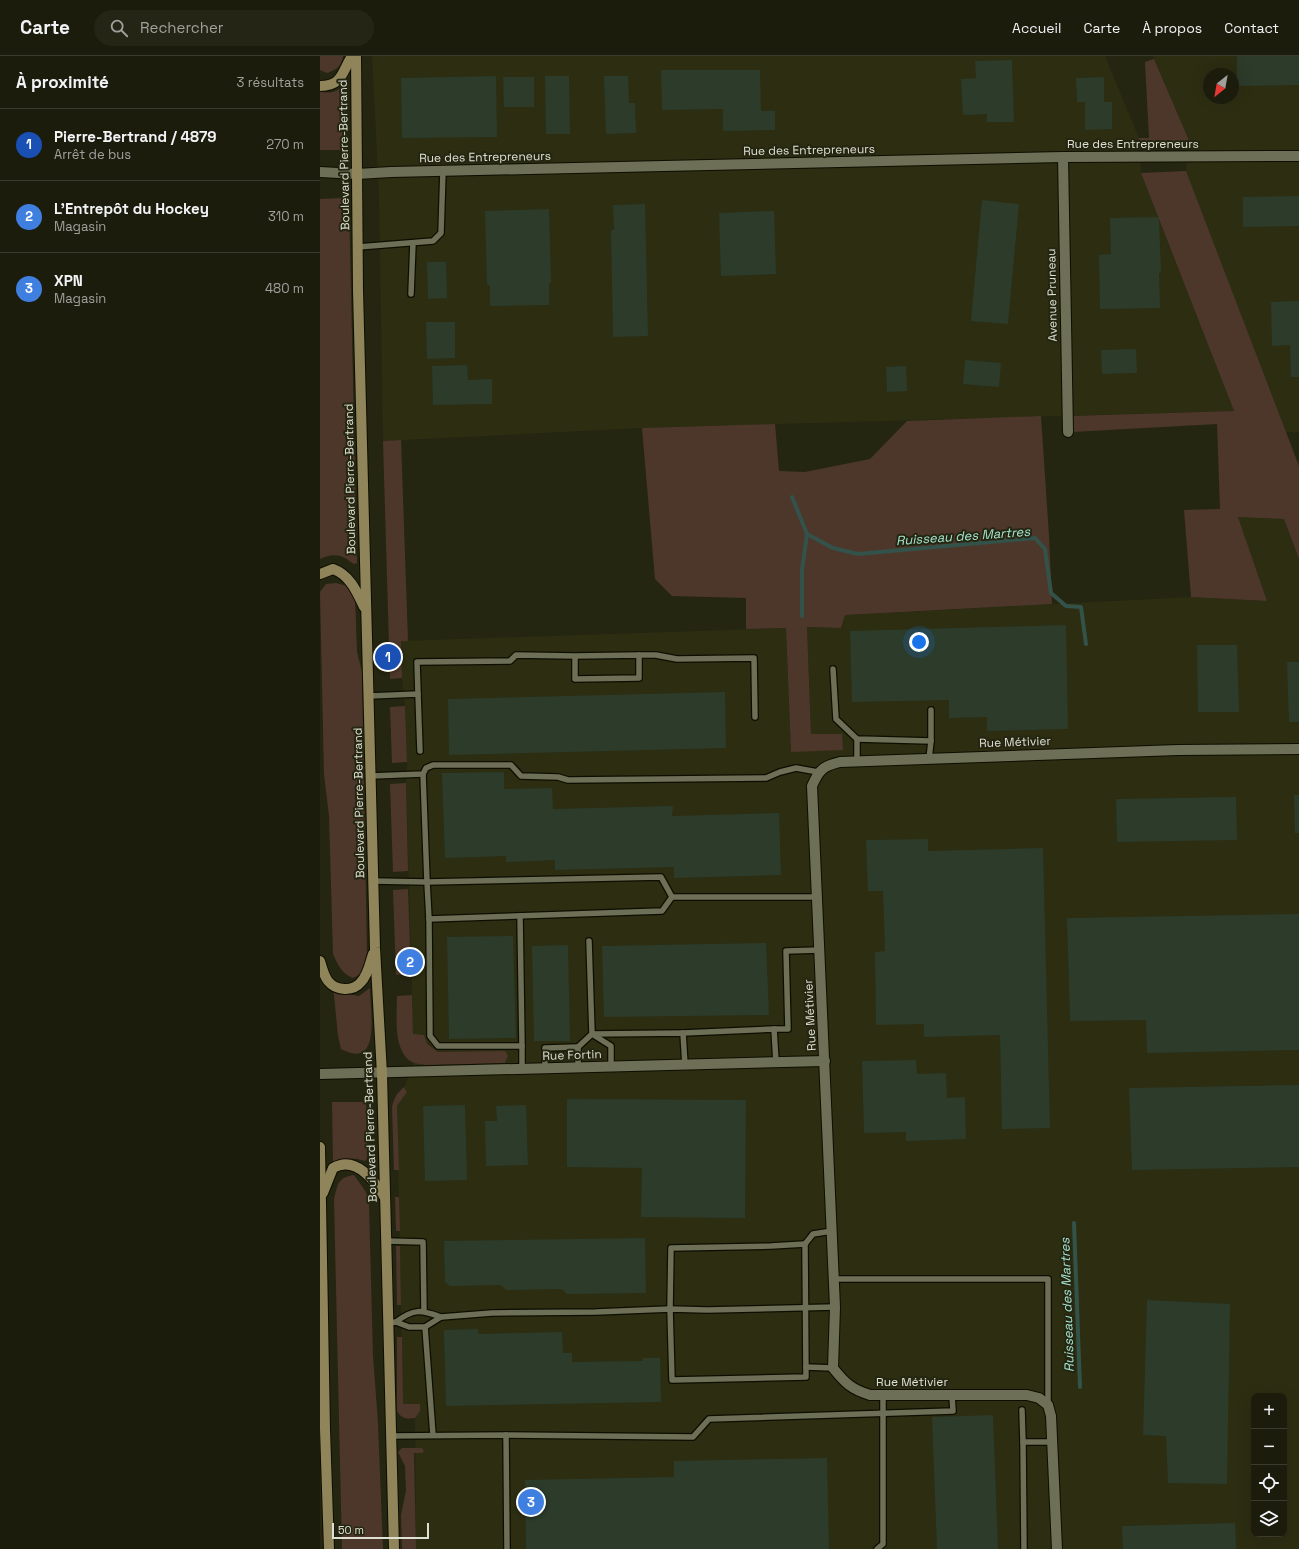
<!DOCTYPE html>
<html lang="fr">
<head>
<meta charset="utf-8">
<style>
	body { margin:0; font-family:"Space Grotesk",sans-serif; background:#252516; color:#f1f3f6 }
	.controls { position:absolute; right:12px; bottom:12px; display:grid; overflow:hidden; border-radius:8px; box-shadow:0 4px 16px #0002 }
	.controls button { width:36px; height:36px; display:grid; place-items:center; padding:0; border:0; border-bottom:1px solid #3a3a2e; background:#1c1c0d; color:#f1f3f6; font:20px sans-serif }
	.compass { position:absolute; left:883px; top:12px; width:36px; height:36px; border-radius:50%; background:#1c1c0d; box-shadow:0 4px 16px #0002; rotate:211deg }
	.scale { position:absolute; left:12px; bottom:10px; width:97px; box-sizing:border-box; padding-left:4px; border:2px solid #dee0d3; border-top:0; font-size:11px; line-height:14px; white-space:nowrap; color:#dee0d3; -webkit-text-stroke:3px #252611; paint-order:stroke }
	.you { position:absolute; left:599px; top:586px; width:14px; height:14px; margin:-10px; border:3px solid #fff; border-radius:50%; background:#1a73e8; box-shadow:0 0 0 6px #1a73e833 }
	.badge { display:grid; place-items:center; width:26px; height:26px; border-radius:50%; background:#97b6fd; color:#fff; font-size:13px; font-weight:700 }
	.pin { position:absolute; translate:-50% -50%; border:2px solid #fff; box-shadow:0 1px 4px #0006 }
	.list { margin:0; padding:0; list-style:none }
	h2 { display:flex; justify-content:space-between; align-items:center; height:52px; margin:0; padding:0 16px; font-size:17px }
	h2 small { font-size:13px; font-weight:400; color:#a0a19d }
	.list li { display:grid; grid-template-columns:26px 1fr auto; gap:12px; align-items:center; box-sizing:border-box; height:72px; padding:0 16px; border-top:1px solid #3a3a2e }
	.list b { display:block; font-size:15px; white-space:nowrap }
	.list p { margin:0; font-size:13px; white-space:nowrap; color:#a0a19d }
	.list em { font-size:13px; font-style:normal; color:#a0a19d }
	.icon { flex:none; width:22px; height:22px; fill:none; stroke:currentColor; stroke-width:2; stroke-linecap:round; stroke-linejoin:round }
	.map { position:relative; flex:none; width:979px; height:1493px; overflow:hidden }
	header { display:flex; align-items:center; gap:24px; box-sizing:border-box; height:56px; padding:0 20px; background:#1c1c0d; border-bottom:1px solid #3a3a2e }
	header strong { font-size:19px }
	nav { display:flex; gap:22px; margin-inline-start:auto; font-size:14px }
	.search { width:280px; height:36px; background:#252516; display:flex; align-items:center; gap:10px; box-sizing:border-box; padding:0 14px; border-radius:22px; color:#a0a19d; font-size:15px }
	main { display:flex }
	aside { flex:1; background:#1c1c0d }
	.map>svg:first-child { display:block }
</style>
</head>
<body>
<header>
<strong>Carte</strong>
<div class="search"><svg class="icon" aria-label="search" viewBox="0 0 24 24"><circle cx="10" cy="10" r="6"/><path d="M15 15l6 6"/></svg>Rechercher</div>
<nav><a>Accueil</a><a>Carte</a><a>À propos</a><a>Contact</a></nav>
</header>
<main>
<aside>
<h2>À proximité<small>3 résultats</small></h2>
<ul class="list">
<li><span class="badge" style="background:#1a4fb4">1</span><div><b>Pierre-Bertrand / 4879</b><p>Arrêt de bus</p></div><em>270 m</em></li>
<li><span class="badge" style="background:#3f7fe0">2</span><div><b>L'Entrepôt du Hockey</b><p>Magasin</p></div><em>310 m</em></li>
<li><span class="badge" style="background:#3f7fe0">3</span><div><b>XPN</b><p>Magasin</p></div><em>480 m</em></li>
</ul>
</aside>
<div class="map">
<svg width="979" height="1493" viewBox="0 0 979 1493">
	<rect width="100%" height="100%" fill="#252611"/>
	<g fill="#2c2d11" fill-rule="evenodd">
		<path d="M52 0H785L819 82 821 117 914 355 322 372 63 385 59 136Z"/>
		<path d="M833 0H979V376H965L866 115 868 82ZM889 18H913V42H889Z"/>
		<path d="M918 461 964 463 979 503V1493H96L95 1348 83 1349 77 1050 87 1036 84 1031 94 1007 86 728 87 706 85 650 82 622 81 585 466 572 471 696 491 679 487 571 521 572 525 559 871 541 947 545ZM934 1340H964V1478H934Z"/>
	</g>
	<g fill="#4d372b">
		<path d="M0 0H23C22 10 16 14 7 17L0 14Z"/>
		<path d="M834 3 868 82V91H820L819 82H829L825 6Z"/>
		<path d="M25 29 26 94H0V35C11 39 17 35 25 29Z"/>
		<path d="M866 115 979 410V503L964 463 918 461 947 545 871 541 864 454 900 453 897 368 752 376 751 360 914 355 821 117Z"/>
		<path d="M21 142 29 143V147L37 507 34 508C23 499 13 496 0 503V143Z"/>
		<path d="M721 360 729 480 732 548 525 559 521 572 487 571 491 678H522L523 694 471 696 466 572 426 573V542L352 540 335 523 322 372 455 368 459 415 485 416 550 403 587 365Z"/>
		<path d="M81 384 88 585H81L82 622 70 623 63 385Z"/>
		<path d="M16 527 27 530 35 540 37 596 42 616 47 899C46 910 44 918 33 922 21 917 18 909 13 898L9 760 4 718 0 536 6 528Z"/>
		<path d="M85 650 87 706 72 707 70 651Z"/>
		<path d="M86 727 88 815 73 816 70 728Z"/>
		<path d="M88 833 91 918 76 919 73 834Z"/>
		<path d="M13 929 27 938 39 940 50 932C50 954 62 1015 21 993L18 980Z"/>
		<path d="M92 939 93 978 104 979 107 988 118 996 185 995 188 1000 185 1007 106 1009C102 1008 97 1008 94 1007 72 997 77 959 77 940Z"/>
		<path d="M84 1031 87 1036 77 1050 79 1114H74L72 1051C74 1042 77 1037 84 1031Z"/>
		<path d="M12 1046H46L47 1102 45 1105C33 1101 25 1102 13 1106Z"/>
		<path d="M34 1119 46 1136 49 1149 53 1300 58 1367 63 1493H22L14 1143C18 1128 17 1122 34 1119Z"/>
		<path d="M75 1141H79L80 1175H76Z"/>
		<path d="M76 1190H80L81 1249H77Z"/>
		<path d="M77 1281H82L83 1348H100V1355L95 1362C86 1363 82 1363 77 1355Z"/>
		<path d="M82 1392H102L104 1395 102 1397H94L96 1493H82L81 1459 86 1435 85 1410 78 1396Z"/>
	</g>
	<g fill="none" stroke-linecap="round" stroke-linejoin="round">
		<g stroke="#335249" stroke-width="4">
			<path d="M472 441 487 478 513 492 538 498 715 482 725 493 731 537 746 550 761 551 766 588"/>
			<path d="M482 560V514L487 478"/>
			<path d="M754 1167 760 1331"/>
		</g>
	</g>
	<g fill="#2c3b2a">
		<path d="M917 0H979V29L917 30Z"/>
		<path d="M692 4 694 66H667V58L643 59 641 23 656 22 655 5Z"/>
		<path d="M341 14H440L441 55H455V74L403 75V53L342 54Z"/>
		<path d="M176 20 177 81 82 82 81 22Z"/>
		<path d="M225 20H249L250 78H226Z"/>
		<path d="M284 20H308L309 47H315L316 77 286 78Z"/>
		<path d="M183 21H214V51H184Z"/>
		<path d="M784 21V46H792V73L765 74V46H757L756 22Z"/>
		<path d="M979 140V170L923 171V141Z"/>
		<path d="M662 144 699 148 688 268 651 265Z"/>
		<path d="M325 148 328 280 293 281 291 174H294L293 149Z"/>
		<path d="M229 153 231 227H229V249L170 250V229H167L165 155Z"/>
		<path d="M454 155 456 218 401 220 399 157Z"/>
		<path d="M839 161 841 217H839L840 252 780 253 779 199 791 198 790 162Z"/>
		<path d="M107 206H126L127 242 108 243Z"/>
		<path d="M979 245V321H971L970 289 952 290 951 246Z"/>
		<path d="M106 266H135V302L107 303Z"/>
		<path d="M816 293 817 317 782 318 781 294Z"/>
		<path d="M645 304 681 307 679 331 643 328Z"/>
		<path d="M147 309 148 324 172 323V348L113 349 112 310Z"/>
		<path d="M586 310 587 335 567 336 566 311Z"/>
		<path d="M746 569 748 673 667 675V661L629 662V644L532 646 530 575Z"/>
		<path d="M877 589H917L919 656H878Z"/>
		<path d="M967 606H979V666H969Z"/>
		<path d="M405 636 406 692 129 699 128 643Z"/>
		<path d="M184 716V733L232 732 233 753 353 750 352 760 459 757 461 819 354 822V811L235 814V804L186 806V800L125 802 122 717Z"/>
		<path d="M974 739H979V777H975Z"/>
		<path d="M916 741 917 784 797 786 796 743Z"/>
		<path d="M608 783V795L723 792 730 1072 682 1073 680 979 604 981V968L556 969 555 896 565 895 563 835H548L546 784Z"/>
		<path d="M979 858V994L827 997 826 964 750 965 747 862Z"/>
		<path d="M193 880 196 982 129 983 127 881Z"/>
		<path d="M446 887 449 959 284 961 282 890Z"/>
		<path d="M248 889 250 985H214L212 890Z"/>
		<path d="M596 1004 597 1018 626 1017 627 1042 645 1041 646 1083 586 1085V1076L544 1077 542 1005Z"/>
		<path d="M979 1029V1111L812 1114 809 1032Z"/>
		<path d="M247 1043 426 1044 425 1162 321 1161 322 1112 247 1111Z"/>
		<path d="M145 1049 147 1124 105 1125 103 1050Z"/>
		<path d="M206 1049 208 1109 166 1110 165 1065H177L176 1050Z"/>
		<path d="M325 1182 326 1237 247 1238 242 1233 186 1234 181 1229 130 1230 125 1226 124 1185Z"/>
		<path d="M827 1244 910 1248 907 1428 848 1427 846 1380 823 1379Z"/>
		<path d="M158 1273V1278L242 1276 243 1297H252V1306L323 1305V1302H340L341 1346 126 1350 124 1274Z"/>
		<path d="M673 1359 678 1493H617L612 1361Z"/>
		<path d="M507 1402 509 1493H206L205 1424 354 1421V1405Z"/>
		<path d="M915 1467 916 1493H803L802 1470Z"/>
	</g>
	<g fill="none" stroke-linecap="round" stroke-linejoin="round">
		<g stroke="#0e0e00" stroke-width="8">
			<g id="service">
				<path d="M38 191 113 185 121 177 123 115"/>
				<path d="M91 238 93 187"/>
				<path d="M319 599H336L357 603 434 602 435 661"/>
				<path d="M513 613 516 663 537 683 611 685"/>
				<path d="M98 638 97 606 190 605 196 599 255 600V623L319 622V599L255 600"/>
				<path d="M49 640 98 638 100 695"/>
				<path d="M609 703 611 685V654"/>
				<path d="M537 705V683"/>
				<path d="M51 720 103 718 106 712 113 709H191L201 720 238 721 248 724 446 722 460 716 476 712 498 716"/>
				<path d="M341 821 352 841 342 855 109 863 107 826Z"/>
				<path d="M53 825 107 826 103 718"/>
				<path d="M352 841H497"/>
				<path d="M109 863 110 980 118 990H202L200 860"/>
				<path d="M269 885 272 978 363 977 365 1009"/>
				<path d="M454 973H468L466 895 500 894"/>
				<path d="M363 977 454 973 456 1006"/>
				<path d="M202 990V1014"/>
				<path d="M258 991 272 978 291 990V1011"/>
				<path d="M225 1013V992L258 991V1012"/>
				<path d="M66 1185 103 1186 104 1255"/>
				<path d="M485 1188 486 1321 352 1324 350 1253 351 1192 451 1190Z"/>
				<path d="M485 1188 493 1178 512 1175"/>
				<path d="M514 1223H728V1349"/>
				<path d="M76 1266C94 1252 101 1254 121 1261"/>
				<path d="M68 1267 76 1266 89 1271H105L121 1261 172 1257 276 1256 350 1253 387 1254 515 1251"/>
				<path d="M105 1271 113 1379"/>
				<path d="M486 1311 513 1312"/>
				<path d="M702 1354 703 1386H732"/>
				<path d="M186 1379 373 1381 389 1363 633 1355 632 1339"/>
				<path d="M71 1380 186 1379 187 1493"/>
				<path d="M703 1386 704 1493"/>
				<path d="M557 1493 563 1488V1339"/>
			</g>
		</g>
		<g stroke="#0e0e00" stroke-width="12">
			<g id="minor">
				<path d="M743 101 748 376"/>
				<path d="M0 116 37 118 71 116 743 101 979 100"/>
				<path d="M0 1018 505 1005"/>
				<path d="M737 1493 731 1360 728 1349 719 1342 707 1339H550C531 1333 525 1327 513 1312L515 1251 492 730C499 714 503 710 520 706L858 694 979 693"/>
			</g>
		</g>
		<g stroke="#0e0e00" stroke-width="12">
			<g id="secondary">
				<path d="M36 0 38 234 55 892 62 1018 74 1493"/>
				<path d="M0 30C23 30 22 15 32 0"/>
				<path d="M0 518 13 513C30 519 37 536 44 551"/>
				<path d="M0 905C2 912 4 920 8 925 16 935 33 936 41 926 48 919 50 907 53 898"/>
				<path d="M0 1091 5 1373 9 1493"/>
				<path d="M3 1137 13 1112C35 1099 54 1124 64 1140"/>
			</g>
		</g>
		<use href="#service" stroke="#6d6f57" stroke-width="5.5"/>
		<use href="#minor" stroke="#6d6f57" stroke-width="10"/>
		<use href="#secondary" stroke="#90845b" stroke-width="10"/>
	</g>
	<g text-anchor="middle" dominant-baseline="central" stroke-width="4" stroke-linejoin="round" paint-order="stroke">
		<g font-size="12" fill="#dee0d3" stroke="#252611">
			<text x="813" y="88">Rue des Entrepreneurs</text>
			<text transform="translate(489 94) rotate(-1)">Rue des Entrepreneurs</text>
			<text transform="translate(24 99) rotate(-91)">Boulevard Pierre-Bertrand</text>
			<text transform="translate(165 101) rotate(-1)">Rue des Entrepreneurs</text>
			<text transform="translate(732 239) rotate(-91)">Avenue Pruneau</text>
			<text transform="translate(30 423) rotate(-91)">Boulevard Pierre-Bertrand</text>
			<text transform="translate(695 686) rotate(-2)">Rue Métivier</text>
			<text transform="translate(39 747) rotate(-91)">Boulevard Pierre-Bertrand</text>
			<text transform="translate(490 959) rotate(-93)">Rue Métivier</text>
			<text transform="translate(252 999) rotate(-2)">Rue Fortin</text>
			<text transform="translate(50 1071) rotate(-92)">Boulevard Pierre-Bertrand</text>
			<text x="592" y="1326">Rue Métivier</text>
		</g>
		<g font-size="13" font-style="italic" fill="#a4e4d0" stroke="#252611">
			<text transform="translate(643 480) rotate(-4)">Ruisseau des Martres</text>
			<text transform="translate(747 1249) rotate(-92)">Ruisseau des Martres</text>
		</g>
	</g>
</svg>
<div class="controls">
<button>+</button>
<button>−</button>
<button><svg class="icon" aria-label="locate" viewBox="0 0 24 24"><circle cx="12" cy="12" r="6"/><path d="M12 2v4M12 18v4M2 12h4M18 12h4"/></svg></button>
<button><svg class="icon" aria-label="layers" viewBox="0 0 24 24"><path d="M12 4l9 5-9 5-9-5zM3 14l9 5 9-5"/></svg></button>
</div>
<svg class="compass" viewBox="-18 -18 36 36"><path d="M0-13l5 13h-10z" fill="#e53935"/><path d="M0 13l5-13h-10z" fill="#a0a19d"/></svg>
<div class="scale">50 m</div>
<div class="you"></div>
<div class="pin badge" style="left:68px;top:601px;background:#1a4fb4">1</div>
<div class="pin badge" style="left:90px;top:906px;background:#3f7fe0">2</div>
<div class="pin badge" style="left:211px;top:1446px;background:#3f7fe0">3</div>
</div>
</main>
</body>
</html>
